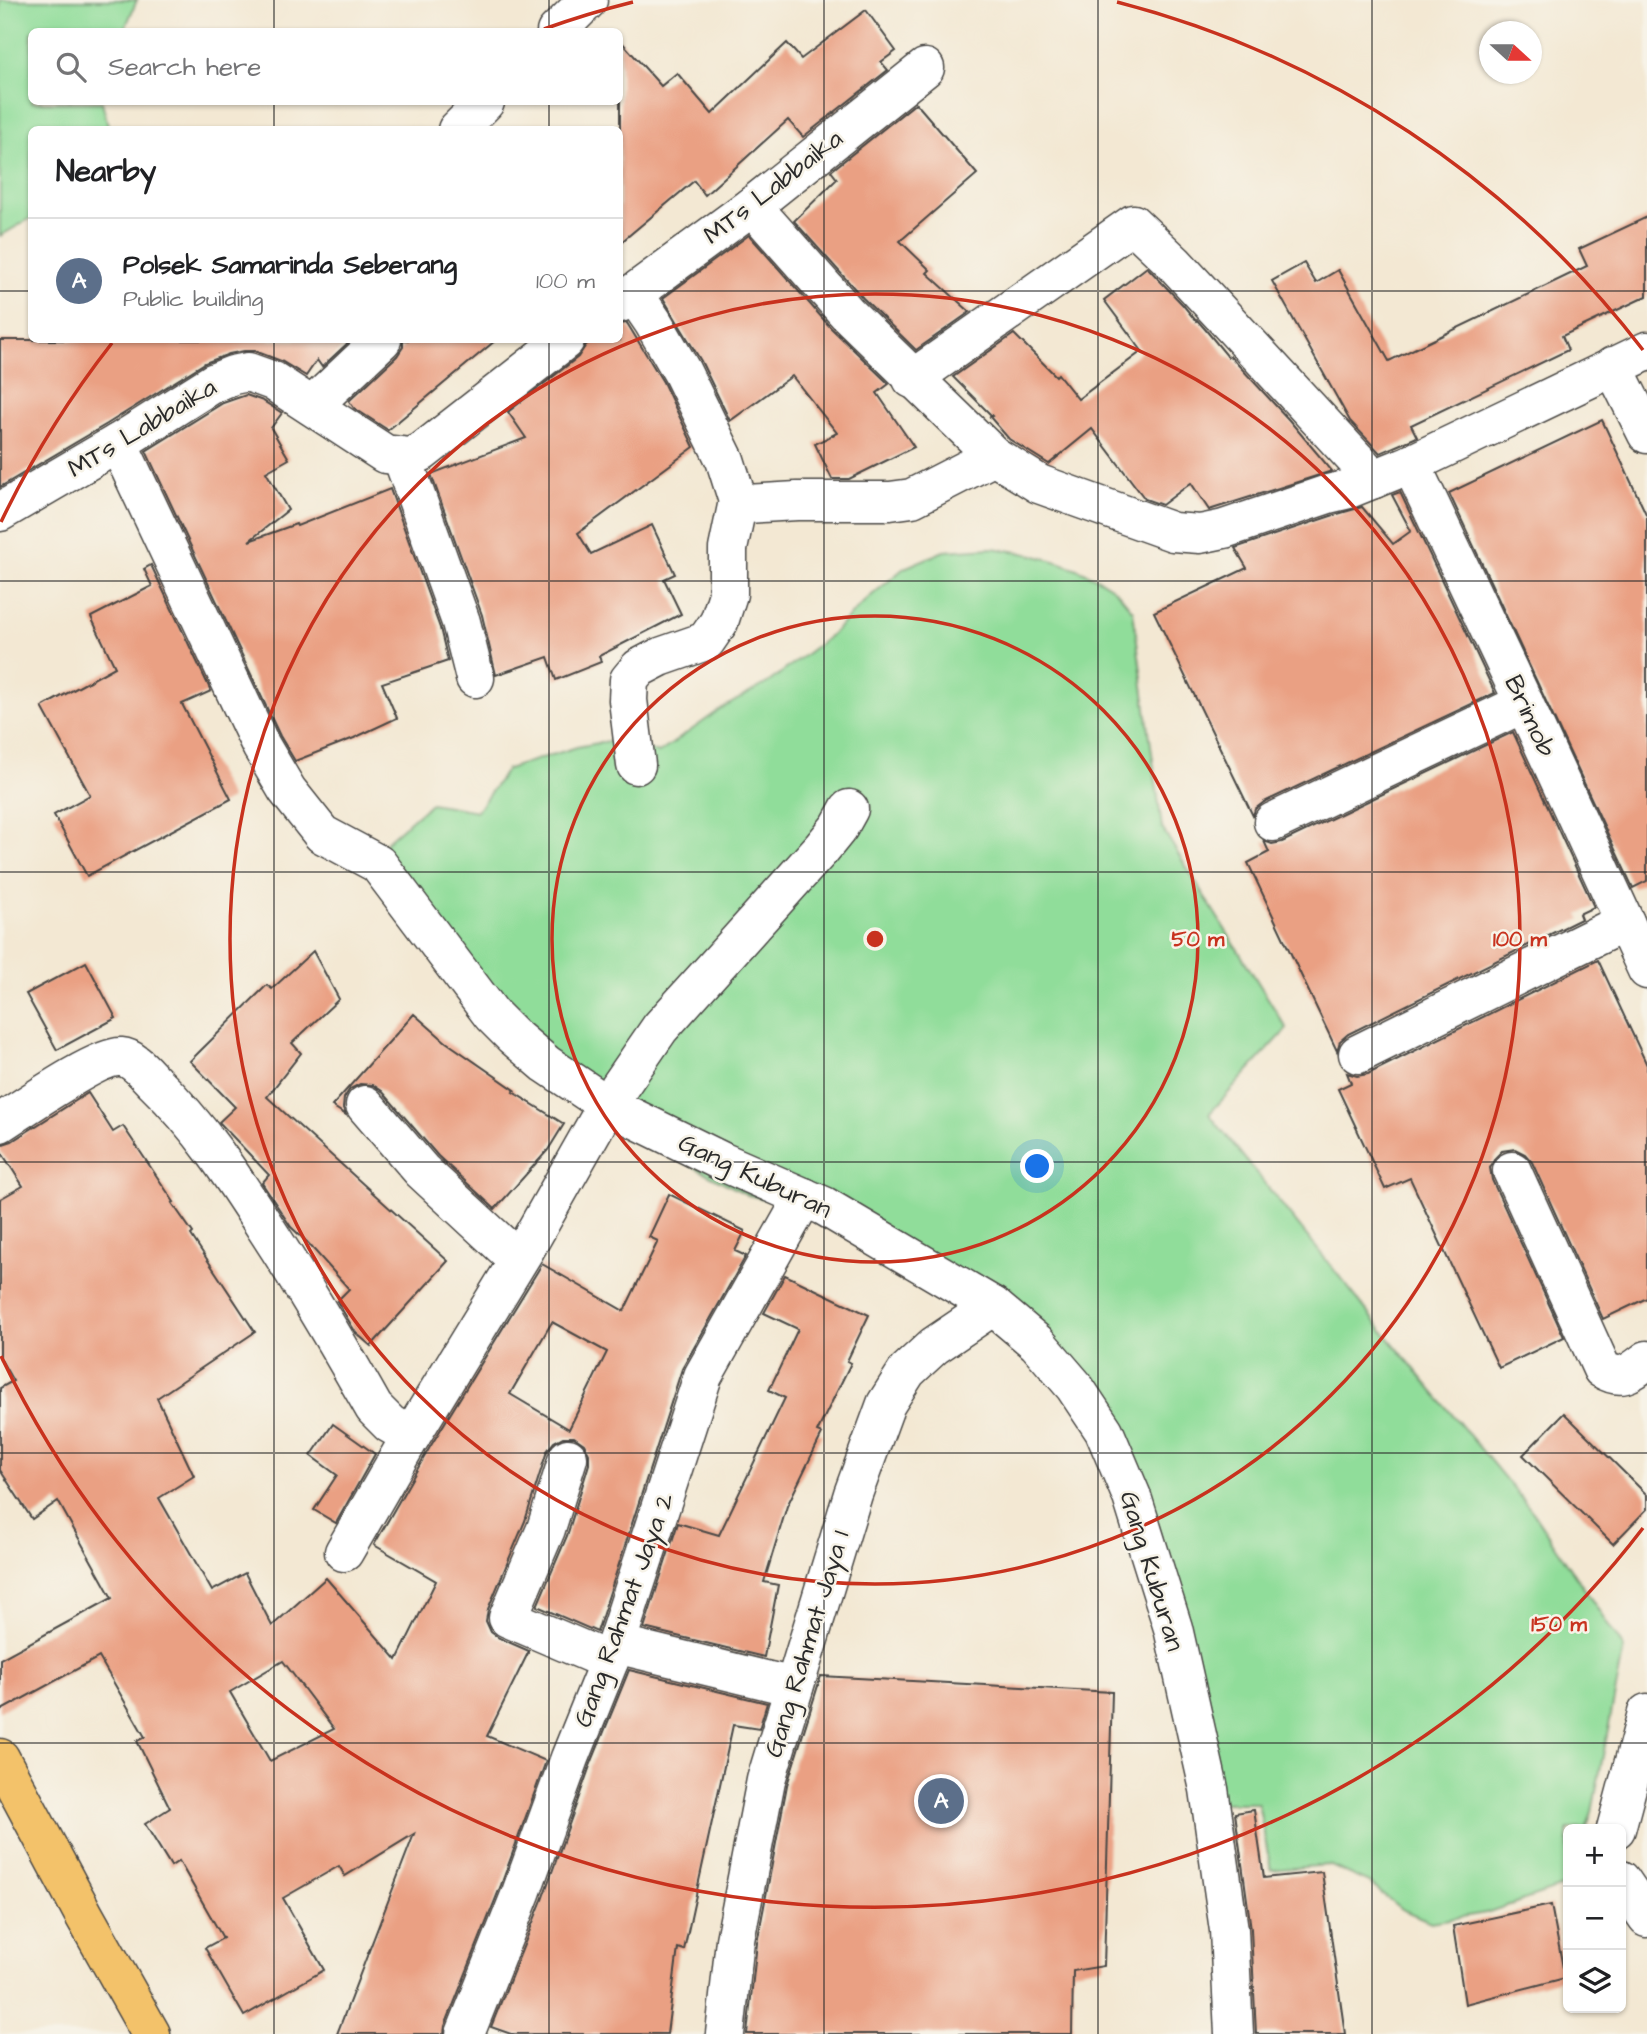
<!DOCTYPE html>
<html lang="en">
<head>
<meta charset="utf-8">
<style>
	body { margin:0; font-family:"Architects Daughter",sans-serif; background:#f6f6f6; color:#202124 }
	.controls { position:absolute; right:21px; bottom:21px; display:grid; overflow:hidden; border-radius:10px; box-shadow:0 2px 5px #0004 }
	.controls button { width:63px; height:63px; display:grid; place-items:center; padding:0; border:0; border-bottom:2px solid #e0e0e0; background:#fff; color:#202124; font:35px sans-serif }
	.compass { position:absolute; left:1479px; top:21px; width:63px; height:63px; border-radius:50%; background:#fff; box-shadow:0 2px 5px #0004; rotate:111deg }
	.you { position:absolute; left:1038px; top:1167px; width:24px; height:24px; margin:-18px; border:5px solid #fff; border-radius:50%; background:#1a73e8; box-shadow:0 0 0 10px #1a73e833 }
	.badge { display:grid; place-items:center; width:46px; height:46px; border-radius:50%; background:#c8321e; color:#fff; font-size:23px; font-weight:700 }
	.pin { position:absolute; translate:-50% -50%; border:4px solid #fff; box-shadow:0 2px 7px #0006 }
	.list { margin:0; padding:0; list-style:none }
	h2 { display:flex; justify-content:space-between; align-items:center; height:91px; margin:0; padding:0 28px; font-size:30px }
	h2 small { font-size:23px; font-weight:400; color:#757577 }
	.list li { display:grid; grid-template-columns:46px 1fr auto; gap:21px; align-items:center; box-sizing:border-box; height:126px; padding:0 28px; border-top:2px solid #e0e0e0 }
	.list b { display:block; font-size:26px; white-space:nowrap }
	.list p { margin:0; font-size:23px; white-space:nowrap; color:#757577 }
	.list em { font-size:23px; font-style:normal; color:#757577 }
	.icon { flex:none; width:38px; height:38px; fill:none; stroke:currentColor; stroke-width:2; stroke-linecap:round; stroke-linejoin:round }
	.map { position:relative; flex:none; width:1647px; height:2034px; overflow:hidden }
	.search { position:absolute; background:#fff; box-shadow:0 2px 5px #0004; left:28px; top:28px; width:595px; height:77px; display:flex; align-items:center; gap:18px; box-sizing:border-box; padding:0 24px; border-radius:10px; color:#757577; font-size:26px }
	.panel { position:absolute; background:#fff; box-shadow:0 2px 5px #0004; left:28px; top:126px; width:595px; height:217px; border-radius:10px }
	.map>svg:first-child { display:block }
</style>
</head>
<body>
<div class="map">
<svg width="1647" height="2034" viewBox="0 0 1647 2034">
	<rect width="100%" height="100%" fill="#f7f3e8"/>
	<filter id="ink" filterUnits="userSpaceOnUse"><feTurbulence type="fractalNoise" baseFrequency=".0143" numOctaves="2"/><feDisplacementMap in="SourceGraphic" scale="14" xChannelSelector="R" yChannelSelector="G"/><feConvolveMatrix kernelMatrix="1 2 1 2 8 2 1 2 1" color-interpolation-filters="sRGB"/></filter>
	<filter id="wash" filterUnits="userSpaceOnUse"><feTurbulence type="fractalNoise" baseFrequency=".00686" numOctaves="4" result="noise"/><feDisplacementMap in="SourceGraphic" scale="28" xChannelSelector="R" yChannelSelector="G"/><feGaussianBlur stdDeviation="1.57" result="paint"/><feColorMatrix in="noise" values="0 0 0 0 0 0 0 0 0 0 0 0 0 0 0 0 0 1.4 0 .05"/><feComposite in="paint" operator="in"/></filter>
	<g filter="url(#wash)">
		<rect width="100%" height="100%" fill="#f3e8d3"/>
		<g fill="#90dd9a" stroke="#5e8462" stroke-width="2">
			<path d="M0 0H137L124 31 32 32V102H102L109 129 32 130 31 218 0 236Z"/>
			<path d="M992 548C1031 553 1078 564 1111 587 1120 593 1126 603 1133 611L1162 828 1287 1029 1209 1114 1379 1326 1532 1511 1624 1648 1592 1812 1586 1829H1568V1879L1565 1886 1486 1913 1431 1922 1401 1909 1369 1883 1329 1865 1271 1870 1258 1803H1221L1100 1403 842 1217 748 1195 663 1151 605 1116 373 872 386 842 431 803 477 811 507 769 577 747 614 740 659 753 721 709 769 682 830 636 865 601 904 568 944 551Z"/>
		</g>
		<g id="blocks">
			<g fill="#eaa083" fill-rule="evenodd">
				<path d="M866 10 896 51 881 62 888 70 803 137 788 120 705 195 694 181 620 243V40L661 86 677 73 712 114 787 43 801 59Z"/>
				<path d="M916 103 977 174 900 241 930 270 927 273 970 312 916 350 863 298 794 221 837 179 831 171Z"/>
				<path d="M1647 217V296L1562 336 1568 350 1411 425 1417 437 1380 453 1350 421 1272 281 1304 263 1316 283 1338 270 1389 361 1587 266 1579 249Z"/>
				<path d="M749 235 831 328 889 384 877 393 914 447 849 479H832L815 444 837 433 792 376 730 421 701 361 663 298Z"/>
				<path d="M1147 267 1183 305 1196 321 1197 320 1205 329 1228 357 1230 356 1289 420 1332 471 1209 510 1191 483 1162 505 1145 499 1092 429 1049 464 1009 439 990 417 992 416 953 377 1014 334 1056 376 1058 374 1078 399 1142 351 1104 300Z"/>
				<path d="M627 323 663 382 694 447 578 533 591 554 652 525 675 574 664 579 681 614 599 656 601 662 556 680 548 657 496 675 482 615 431 474 526 438 508 412 578 357 586 345 593 340H620V324Z"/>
				<path d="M0 340H351L322 367 317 360 306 376 281 361 255 351H244L229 354 205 363 107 424 0 487Z"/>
				<path d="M403 340H496L388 430 354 408 349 401 397 356 403 347Z"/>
				<path d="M246 395 263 401 282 413 271 428 289 459 266 472 288 510 249 541 296 524 297 526 390 489 440 628 448 661 382 683 397 718 354 738 295 761 280 736 146 451 223 403Z"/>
				<path d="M1602 420 1647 516V881L1633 888 1449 493Z"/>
				<path d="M1400 492 1495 693 1264 802 1255 809 1253 816 1154 612 1247 568 1235 548 1334 515 1362 507 1393 544 1411 531 1392 495Z"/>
				<path d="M151 565 211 691 182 704 231 799 87 876 54 815 90 795 42 707 115 667 91 617 152 586 144 569Z"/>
				<path d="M1513 732 1594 907 1579 914 1581 919 1348 1034 1340 1041 1337 1051 1248 863 1269 852 1264 841 1272 844 1282 842Z"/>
				<path d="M313 951 339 999 292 1043 301 1053 267 1097 448 1261 371 1346 356 1333 337 1301 349 1289 307 1242 291 1227 262 1183 269 1175 219 1122 235 1107 190 1061 267 985 272 989Z"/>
				<path d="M1598 960 1647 1065V1298L1603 1319 1532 1162 1525 1154 1515 1149 1502 1151 1495 1158 1490 1168 1492 1180 1564 1337 1499 1368 1410 1178 1385 1189 1338 1089 1351 1083 1347 1073 1357 1076 1368 1074Z"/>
				<path d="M86 962 116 1018 57 1050 26 994Z"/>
				<path d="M414 1014 446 1042 515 1090 513 1092 564 1124 548 1150 495 1209 438 1156 382 1091 373 1085 360 1084 350 1089 344 1098 343 1108 346 1115 332 1106Z"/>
				<path d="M88 1093 113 1132 123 1126 174 1202 172 1203 193 1233 191 1235 255 1332 157 1398 194 1476 159 1498 212 1591 245 1573 272 1626 326 1578 397 1660 436 1581 374 1545 430 1447 542 1264 624 1311 658 1241 649 1237 669 1194 745 1231 735 1251 746 1256 682 1369 597 1632 537 1606 567 1536 589 1464V1454L584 1444 574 1437H563L554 1442 547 1451 525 1521 488 1609 486 1621 491 1632 499 1638 529 1651 487 1736 546 1761 501 1885 445 2026 444 2034H337L414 1834 345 1876 339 1866 283 1898 324 1970 244 2016 205 1948 223 1938 179 1861 171 1866 145 1824 170 1808 137 1741 145 1737 99 1657 0 1711V1659L112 1598 58 1501 32 1519 0 1470V1388L13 1381 0 1358V1199L23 1186 0 1150V1145L12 1141ZM552 1322 607 1352 569 1429 510 1394ZM283 1661 334 1729 270 1761 230 1692Z"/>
				<path d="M785 1275 869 1315 847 1361 851 1363 817 1432 822 1434 787 1506 764 1582 778 1585 764 1657 644 1628 678 1523 719 1535 785 1398 769 1390 798 1329 764 1313Z"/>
				<path d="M1564 1413 1647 1495V1509L1613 1544 1523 1455Z"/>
				<path d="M333 1424 375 1454 336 1523 314 1510 337 1475 311 1456Z"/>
				<path d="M629 1670 767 1703 759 1729 733 1725 684 1950 678 1948 667 2034H511L491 2027 542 1900 590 1766Z"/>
				<path d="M821 1676 1112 1692 1104 1966 1073 1971 1072 2034H747L757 1943 787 1785Z"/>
				<path d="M1254 1810 1264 1878 1322 1872 1345 2034H1256L1251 1929 1235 1813Z"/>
				<path d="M1551 1905 1565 1978 1465 2004 1453 1926Z"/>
			</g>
		</g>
	</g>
	<g filter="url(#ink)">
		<use href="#blocks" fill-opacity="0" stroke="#494744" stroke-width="2"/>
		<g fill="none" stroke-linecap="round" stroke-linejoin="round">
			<g stroke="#494744" stroke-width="41">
				<g id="minor">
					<path d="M556 32 588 0"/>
					<path d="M457 130 485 102"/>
					<path d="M752 206 847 313 994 456 1039 484 1173 532 1200 534 1224 529 1328 494 1349 489 1411 464 1647 351"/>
					<path d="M634 294 653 322 682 372 725 460 738 501 728 549V594L719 622 706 641 660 657 639 668 629 680 628 700 636 765"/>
					<path d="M620 303 752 206 925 68"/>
					<path d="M1613 366 1647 434"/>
					<path d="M912 379 1133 224 1174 263 1374 479"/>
					<path d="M312 406 382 340"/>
					<path d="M118 443 261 746 287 790 322 834 378 864 492 1015 513 1036 546 1064 607 1105 660 1028 822 848 839 827 849 809"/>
					<path d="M402 457 461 622 475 678"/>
					<path d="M1411 464 1524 703 1647 970"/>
					<path d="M738 501 746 504 797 501H890L912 498 994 456"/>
					<path d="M0 512 118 443 213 383 233 375 248 372 273 381 385 454 411 457 422 452 565 340"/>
					<path d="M1273 822 1524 703"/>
					<path d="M1358 1054 1625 922"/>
					<path d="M365 1105 422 1171 518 1260"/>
					<path d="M0 1123C22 1109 99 1055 121 1057 134 1058 145 1073 154 1082 200 1126 233 1177 267 1230 305 1288 340 1348 374 1408L390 1424 411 1436 526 1248 607 1105 723 1162 824 1206 993 1306 1037 1343 1074 1386 1104 1431 1132 1497 1173 1628 1209 1789 1229 1930 1234 2034"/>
					<path d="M1512 1171 1602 1369C1622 1381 1630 1373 1647 1360"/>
					<path d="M568 1458 546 1529 508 1618 609 1661"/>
					<path d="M344 1552 411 1436"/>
					<path d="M616 1644 794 1687"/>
					<path d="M1616 1829 1647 1713"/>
					<path d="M1621 1880 1647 1918"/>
					<path d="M465 2034 521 1893 570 1758 616 1644 703 1376 804 1197"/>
					<path d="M725 2034 735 1940 766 1780 853 1494 886 1404 907 1371 934 1346 993 1306"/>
				</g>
			</g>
			<g stroke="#494744" stroke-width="41">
				<path id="major" d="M0 1758 84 1915 151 2034"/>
			</g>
			<use href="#minor" stroke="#fff" stroke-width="38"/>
			<use href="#major" stroke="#f3c26a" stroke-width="38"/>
		</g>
	</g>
	<path fill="none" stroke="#2b2b2b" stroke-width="2" stroke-opacity="0.55" d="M274 0V32M549 0V32M824 0V2034M1098 0V2034M1372 0V2034M274 102V130M549 102V130M0 291H32M620 291H1647M274 340V2034M549 340V2034M0 581H1647M0 872H1647M0 1162H1647M0 1453H1647M0 1743H1647"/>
	<g fill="none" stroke="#c8321e" stroke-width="3.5">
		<circle cx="875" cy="939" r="323"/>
		<circle cx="875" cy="939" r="645"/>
		<path d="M1643 1528A968 968 0 0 1 1 1356M1 522A968 968 0 0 1 112 343M544 29A968 968 0 0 1 633 2M1117 2A968 968 0 0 1 1643 350"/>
	</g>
	<g text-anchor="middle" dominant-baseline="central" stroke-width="5" stroke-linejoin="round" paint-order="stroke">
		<g font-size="26" fill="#2b2b2b" stroke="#f7f3e8">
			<text transform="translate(773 187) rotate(-38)">MTs Labbaika</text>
			<text transform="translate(142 428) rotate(-31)">MTs Labbaika</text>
			<text transform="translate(1530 716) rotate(65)">Brimob</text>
			<text transform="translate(755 1176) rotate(25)">Gang Kuburan</text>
			<text transform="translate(1152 1571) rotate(73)">Gang Kuburan</text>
			<text transform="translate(624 1610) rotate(-70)">Gang Rahmat Jaya 2</text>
			<text transform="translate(807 1644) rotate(-73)">Gang Rahmat Jaya 1</text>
		</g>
	</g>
	<circle cx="875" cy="939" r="10" fill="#c8321e" stroke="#f7f3e8" stroke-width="3.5"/>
	<g font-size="21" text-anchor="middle" font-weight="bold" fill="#c8321e" stroke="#f7f3e8" stroke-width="5" stroke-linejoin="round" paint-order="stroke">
		<text x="1198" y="946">50 m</text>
		<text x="1520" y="946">100 m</text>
		<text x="1559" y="1631">150 m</text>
	</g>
</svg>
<div class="controls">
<button>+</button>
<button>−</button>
<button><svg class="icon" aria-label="layers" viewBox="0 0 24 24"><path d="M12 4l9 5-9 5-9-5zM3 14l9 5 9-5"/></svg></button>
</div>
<svg class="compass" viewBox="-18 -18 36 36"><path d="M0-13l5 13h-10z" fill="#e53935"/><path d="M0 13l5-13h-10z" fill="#757577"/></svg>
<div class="you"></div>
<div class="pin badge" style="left:941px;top:1801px;background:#5c6f8a">A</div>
<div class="search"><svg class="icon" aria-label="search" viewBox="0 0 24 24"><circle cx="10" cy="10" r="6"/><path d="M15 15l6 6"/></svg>Search here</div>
<section class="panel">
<h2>Nearby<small></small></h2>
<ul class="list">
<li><span class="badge" style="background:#5c6f8a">A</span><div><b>Polsek Samarinda Seberang</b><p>Public building</p></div><em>100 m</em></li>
</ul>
</section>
</div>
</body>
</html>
